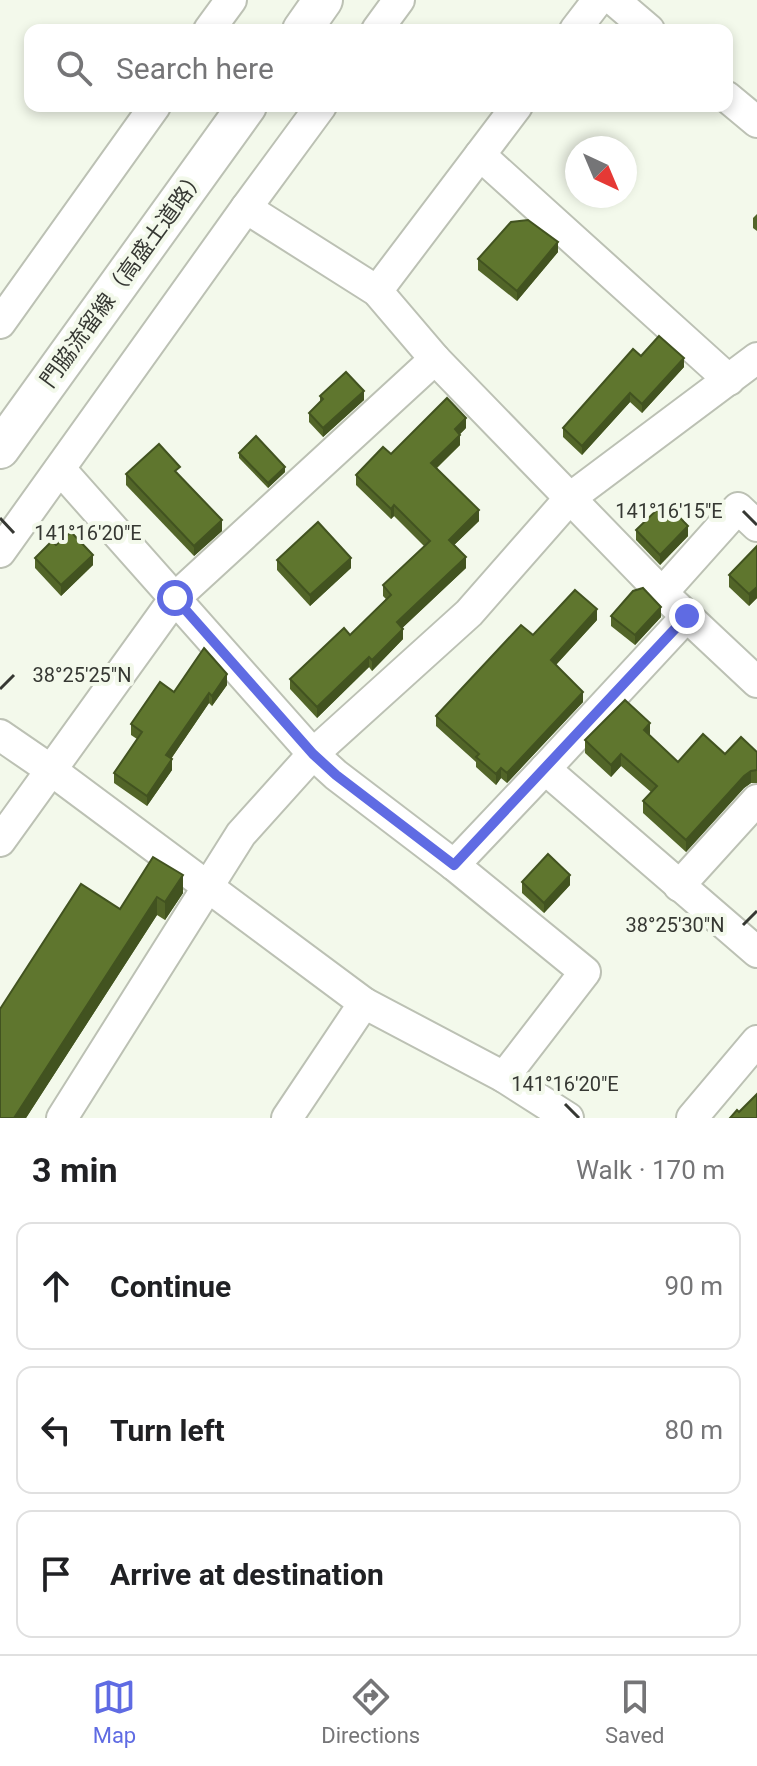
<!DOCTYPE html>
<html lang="en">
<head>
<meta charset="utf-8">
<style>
	body { margin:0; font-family:Roboto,"Noto Sans JP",sans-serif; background:#f6f6f6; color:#202124 }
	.compass { position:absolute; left:565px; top:136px; width:72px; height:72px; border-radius:50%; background:#fff; box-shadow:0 4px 12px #0003; rotate:136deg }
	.stop { position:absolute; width:24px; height:24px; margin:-18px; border:6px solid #5f6be3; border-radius:50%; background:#fff }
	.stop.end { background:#5f6be3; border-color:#fff; box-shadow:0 2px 8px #0008 }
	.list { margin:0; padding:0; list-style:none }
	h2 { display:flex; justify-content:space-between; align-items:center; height:104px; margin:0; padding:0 32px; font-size:34px }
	h2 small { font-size:26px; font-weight:400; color:#757577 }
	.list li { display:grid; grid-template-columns:52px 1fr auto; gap:24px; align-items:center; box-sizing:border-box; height:128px; margin:0 16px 16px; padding:0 16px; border:2px solid #e0e0e0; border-radius:16px }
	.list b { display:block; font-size:30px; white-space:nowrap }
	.list em { font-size:26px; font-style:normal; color:#757577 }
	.icon { flex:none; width:44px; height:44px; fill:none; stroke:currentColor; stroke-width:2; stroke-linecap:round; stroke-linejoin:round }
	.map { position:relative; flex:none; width:757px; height:1118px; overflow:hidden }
	.search { position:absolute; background:#fff; box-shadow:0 4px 12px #0003; left:24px; right:24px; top:24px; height:88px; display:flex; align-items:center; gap:20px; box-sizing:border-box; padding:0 28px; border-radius:16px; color:#757577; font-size:30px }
	.sheet { height:536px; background:#fff }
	nav { display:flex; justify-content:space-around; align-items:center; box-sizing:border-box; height:112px; border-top:2px solid #e0e0e0; background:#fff; font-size:22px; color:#757577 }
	nav a { display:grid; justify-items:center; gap:4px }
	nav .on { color:#5f6be3 }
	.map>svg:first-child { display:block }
</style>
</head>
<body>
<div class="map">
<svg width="757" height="1118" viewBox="0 0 757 1118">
	<rect width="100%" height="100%" fill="#f3f9eb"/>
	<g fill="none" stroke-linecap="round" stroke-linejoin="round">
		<g stroke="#bcc1b4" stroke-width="34">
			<g id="minor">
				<path d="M614 0 649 30"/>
				<path d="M209 30 231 0"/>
				<path d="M377 30 399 0"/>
				<path d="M575 30 598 0"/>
				<path d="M727 97 757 122"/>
				<path d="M480 155 729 380"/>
				<path d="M246 208 377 291 435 359 662 593 757 682"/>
				<path d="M377 291 517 106"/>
				<path d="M0 323 155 106"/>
				<path d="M60 469 313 754 336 775 454 865 545 769 757 952"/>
				<path d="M0 552 246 208 321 106"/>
				<path d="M662 593 738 508 757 526"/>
				<path d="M0 735 51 770 364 1003 504 1077 568 1118"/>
				<path d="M545 769 687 616"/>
				<path d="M0 841 175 598 435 359"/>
				<path d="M454 865 585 972 504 1077"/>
				<path d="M679 886 757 800"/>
				<path d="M62 1118 241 834 313 754 469 613 570 498 757 358"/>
				<path d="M287 1118 364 1003"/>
				<path d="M692 1118 757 1041"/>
			</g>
		</g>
		<g stroke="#bcc1b4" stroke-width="42">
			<g id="major">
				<path d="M302 30 323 0"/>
				<path d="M0 449 247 106"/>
			</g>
		</g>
		<use href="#minor" stroke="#fff" stroke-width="30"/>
		<use href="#major" stroke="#fff" stroke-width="38"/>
	</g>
	<g fill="#526528">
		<path d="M757 214V231L753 228V218Z"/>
		<path d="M558 252 517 301 478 270V259Z"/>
		<path d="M641 356 684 367 642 413 630 402 582 455 563 437V428Z"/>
		<path d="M320 396 364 400 323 437 309 422V413L320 403Z"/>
		<path d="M466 428 460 434V445L437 468 479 521 454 545 466 568 402 628 403 639 372 671 369 667 317 718 290 689V679L350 635 386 599 383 596V585L424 546 394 516 391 519 356 485V475L391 454Z"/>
		<path d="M239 453 285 472 268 488 239 458Z"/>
		<path d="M126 474 180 476 222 531 194 556 126 485Z"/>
		<path d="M636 530 688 536 660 565 636 540Z"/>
		<path d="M56 545 93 565 61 596 35 568V558Z"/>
		<path d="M757 546V598L749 606 729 587V575Z"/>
		<path d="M277 560 351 568 310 606 277 570Z"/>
		<path d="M611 616 661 617 635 645 611 626Z"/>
		<path d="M597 620 556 665 583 702 507 783 501 778 496 785 476 767V762L436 726V716L533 635Z"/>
		<path d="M227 685 212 706 209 703 171 759 172 770 147 806 114 783V773L137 739 131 735V724L174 692Z"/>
		<path d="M650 735 678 762 725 754 757 752V783H751L744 788 686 852 643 813V801L651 792 621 766 611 777 585 753V740Z"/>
		<path d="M153 857 183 893 165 920 157 915 26 1118H0Z"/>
		<path d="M522 882 570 885 544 913 522 893Z"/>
	</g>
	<g fill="#425320">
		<path d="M558 242V252L517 301V291Z"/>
		<path d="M684 358V367L642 413V404Z"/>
		<path d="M364 391V400L323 437V428Z"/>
		<path d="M630 393V402L582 455V446Z"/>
		<path d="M466 418V428L455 439V429Z"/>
		<path d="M460 435V445L431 473V463Z"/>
		<path d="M285 467V472L268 488V483Z"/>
		<path d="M394 505V516L391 519V509Z"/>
		<path d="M479 510V521L449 550V540Z"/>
		<path d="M222 520V531L194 556V546Z"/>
		<path d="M688 526V536L660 565V555Z"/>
		<path d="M93 555V565L61 596V585Z"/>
		<path d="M466 557V568L397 633V622Z"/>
		<path d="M351 558V568L310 606V595Z"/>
		<path d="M757 587V598L749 606V594Z"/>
		<path d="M661 607V617L635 645V635Z"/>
		<path d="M597 609V620L551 670V660Z"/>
		<path d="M403 629V639L372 671V660Z"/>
		<path d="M369 657V667L317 718V707Z"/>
		<path d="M227 674V685L212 706V696Z"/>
		<path d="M583 692V702L507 783V773Z"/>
		<path d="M209 693V703L166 766V755Z"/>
		<path d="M650 723V735L644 730Z"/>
		<path d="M621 754V766L611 777V765Z"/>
		<path d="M172 759V770L147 806V796Z"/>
		<path d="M501 768V778L496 785V774Z"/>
		<path d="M751 771V783L744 788 686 852V840L744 776Z"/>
		<path d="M183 875V893L165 920V902Z"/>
		<path d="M570 875V885L544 913V903Z"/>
		<path d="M157 897V915L26 1118H14Z"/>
	</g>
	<g fill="#5f762e" stroke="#425320" stroke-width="2">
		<path d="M528 220 558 242 517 291 478 259 511 222Z"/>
		<path d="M659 336 684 358 642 404 630 393 582 446 563 428 633 349 641 356Z"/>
		<path d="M346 372 364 391 323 428 309 413 323 399 320 396Z"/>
		<path d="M447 398 466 418 455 429 460 435 431 463 479 510 449 540 466 557 397 622 403 629 372 660 369 657 317 707 290 679 344 628 350 635 391 595 383 585 430 541 394 505 391 509 356 475 383 447 391 454Z"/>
		<path d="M256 436 285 467 268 483 239 453Z"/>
		<path d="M159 444 180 467 175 471 222 520 194 546 126 474Z"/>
		<path d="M665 502 688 526 660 555 636 530Z"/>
		<path d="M318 522 351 558 310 595 277 560Z"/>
		<path d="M71 532 93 555 61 585 35 558 52 541 56 545Z"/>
		<path d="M757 546V587L749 594 729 575Z"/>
		<path d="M643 588 661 607 635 635 611 616 633 591Z"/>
		<path d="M575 590 597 609 551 660 583 692 507 773 501 768 496 774 476 757 479 754 436 716 521 625 533 635Z"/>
		<path d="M204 648 227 674 212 696 209 693 166 755 172 759 147 796 114 773 142 732 131 724 160 682 174 692Z"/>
		<path d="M625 700 650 723 644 730 678 762 703 734 725 754 741 737 757 752V770L751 771 744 776 686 840 643 801 657 786 621 754 611 765 585 740Z"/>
		<path d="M548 854 570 875 544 903 522 882Z"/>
		<path d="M153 857 183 875 165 902 157 897 14 1118H0V1009L81 884 120 909Z"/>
		<path d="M757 1094V1118H730L737 1110 739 1112Z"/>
	</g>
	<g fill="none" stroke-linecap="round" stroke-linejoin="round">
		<path stroke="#5f6be3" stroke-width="10" d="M175 598 313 754 336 775 454 865 687 616"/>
	</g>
	<path fill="none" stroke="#363833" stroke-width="3" d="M743 511 757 525M0 518 14 533M0 689 14 675M743 925 757 911M565 1104 579 1118"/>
	<g text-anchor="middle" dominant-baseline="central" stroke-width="8" stroke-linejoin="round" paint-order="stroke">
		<g font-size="22" fill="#363833" stroke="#f3f9eb">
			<text transform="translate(123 278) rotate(-54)">門脇流留線（高盛土道路）</text>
		</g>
	</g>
	<g font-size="20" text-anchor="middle" fill="#363833" stroke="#f3f9eb" stroke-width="8" stroke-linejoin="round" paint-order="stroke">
		<text x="669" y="518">141°16'15"E</text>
		<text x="88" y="540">141°16'20"E</text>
		<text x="82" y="682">38°25'25"N</text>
		<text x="675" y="932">38°25'30"N</text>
		<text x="565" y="1091">141°16'20"E</text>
	</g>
</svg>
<svg class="compass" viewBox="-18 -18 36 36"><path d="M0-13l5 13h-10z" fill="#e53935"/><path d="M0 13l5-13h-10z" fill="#757577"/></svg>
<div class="stop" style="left:175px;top:598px"></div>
<div class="stop end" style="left:687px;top:616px"></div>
<div class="search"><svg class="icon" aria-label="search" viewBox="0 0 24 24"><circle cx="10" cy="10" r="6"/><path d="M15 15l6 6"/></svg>Search here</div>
</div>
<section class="sheet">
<h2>3 min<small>Walk · 170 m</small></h2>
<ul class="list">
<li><svg class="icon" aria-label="ahead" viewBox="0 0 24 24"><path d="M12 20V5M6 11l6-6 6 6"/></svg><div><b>Continue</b></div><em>90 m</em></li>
<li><svg class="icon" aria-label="left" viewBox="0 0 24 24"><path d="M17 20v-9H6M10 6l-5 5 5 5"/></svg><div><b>Turn left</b></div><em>80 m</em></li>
<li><svg class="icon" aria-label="arrive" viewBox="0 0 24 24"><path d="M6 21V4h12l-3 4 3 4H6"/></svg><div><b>Arrive at destination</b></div></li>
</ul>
</section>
<nav>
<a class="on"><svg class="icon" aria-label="map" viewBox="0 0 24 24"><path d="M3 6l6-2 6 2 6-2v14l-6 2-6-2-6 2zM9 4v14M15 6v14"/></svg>Map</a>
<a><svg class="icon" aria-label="directions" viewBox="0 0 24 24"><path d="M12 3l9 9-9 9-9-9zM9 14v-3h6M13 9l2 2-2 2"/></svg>Directions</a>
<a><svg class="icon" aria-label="saved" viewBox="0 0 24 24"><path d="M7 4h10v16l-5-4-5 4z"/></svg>Saved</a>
</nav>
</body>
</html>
